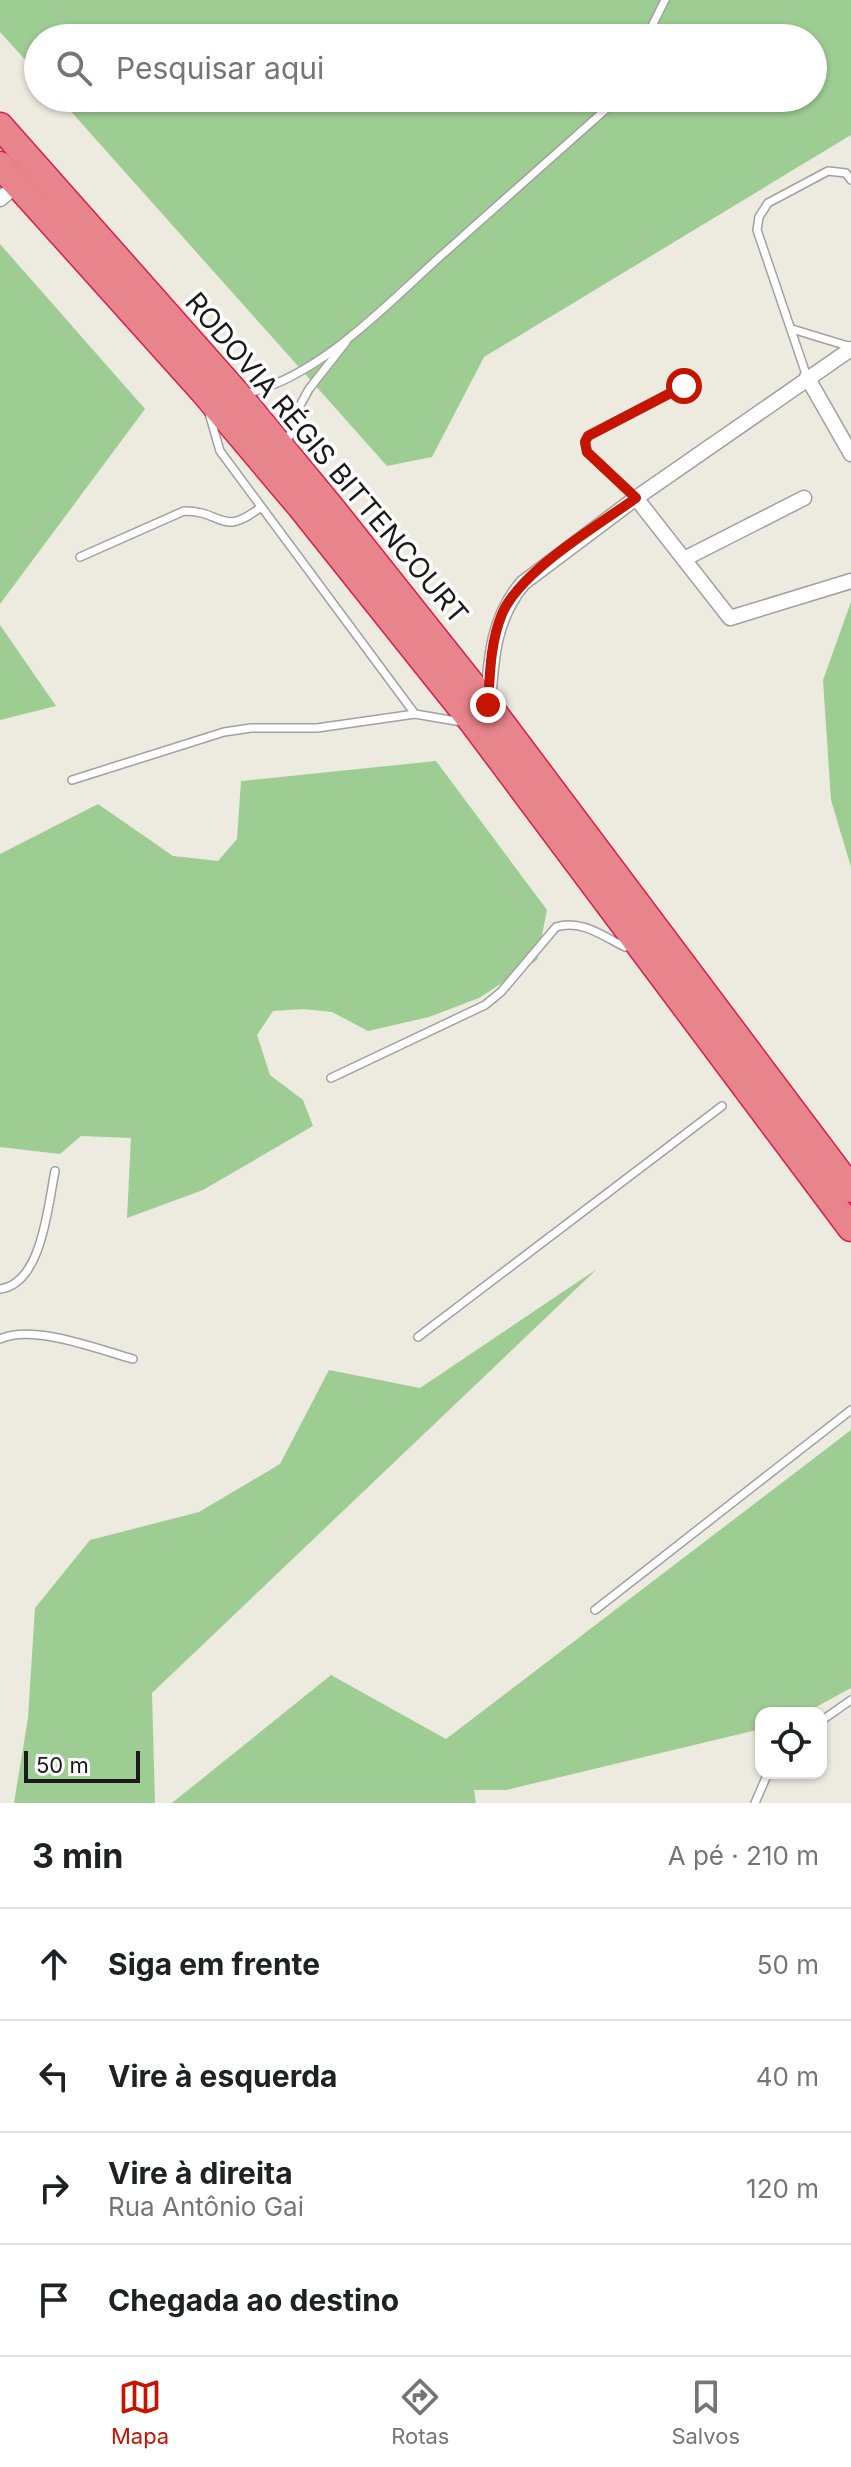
<!DOCTYPE html>
<html lang="pt">
<head>
<meta charset="utf-8">
<style>
	body { margin:0; font-family:Inter,sans-serif; background:#f6f6f6; color:#202124 }
	.controls { position:absolute; right:24px; bottom:24px; display:grid; overflow:hidden; border-radius:16px; box-shadow:0 2px 6px #0004 }
	.controls button { width:72px; height:72px; display:grid; place-items:center; padding:0; border:0; border-bottom:2px solid #e0e0e0; background:#fff; color:#202124; font:40px sans-serif }
	.scale { position:absolute; left:24px; bottom:20px; width:116px; box-sizing:border-box; padding-left:8px; border:4px solid #1a1a1a; border-top:0; font-size:22px; line-height:28px; white-space:nowrap; color:#1a1a1a; -webkit-text-stroke:6px #fff; paint-order:stroke }
	.stop { position:absolute; width:24px; height:24px; margin:-18px; border:6px solid #c51400; border-radius:50%; background:#fff }
	.stop.end { background:#c51400; border-color:#fff; box-shadow:0 2px 8px #0008 }
	.list { margin:0; padding:0; list-style:none }
	h2 { display:flex; justify-content:space-between; align-items:center; height:104px; margin:0; padding:0 32px; font-size:34px }
	h2 small { font-size:26px; font-weight:400; color:#757577 }
	.list li { display:grid; grid-template-columns:52px 1fr auto; gap:24px; align-items:center; box-sizing:border-box; height:112px; padding:0 32px; border-top:2px solid #e0e0e0 }
	.list b { display:block; font-size:30px; white-space:nowrap }
	.list p { margin:0; font-size:26px; white-space:nowrap; color:#757577 }
	.list em { font-size:26px; font-style:normal; color:#757577 }
	.icon { flex:none; width:44px; height:44px; fill:none; stroke:currentColor; stroke-width:2; stroke-linecap:round; stroke-linejoin:round }
	.map { position:relative; flex:none; width:851px; height:1803px; overflow:hidden }
	.search { position:absolute; background:#fff; box-shadow:0 2px 6px #0004; left:24px; right:24px; top:24px; height:88px; display:flex; align-items:center; gap:20px; box-sizing:border-box; padding:0 28px; border-radius:44px; color:#757577; font-size:30px }
	.sheet { height:552px; background:#fff }
	nav { display:flex; justify-content:space-around; align-items:center; box-sizing:border-box; height:112px; border-top:2px solid #e0e0e0; background:#fff; font-size:22px; color:#757577 }
	nav a { display:grid; justify-items:center; gap:4px }
	nav .on { color:#c51400 }
	.map>svg:first-child { display:block }
</style>
</head>
<body>
<div class="map">
<svg width="851" height="1803" viewBox="0 0 851 1803">
	<rect width="100%" height="100%" fill="#edeadf"/>
	<g fill="#9ecd93">
		<path d="M0 0H851V135L484 357 432 457 387 466 59 98H813V38H38V74L0 32Z"/>
		<path d="M0 244 145 409 0 604Z"/>
		<path d="M851 602V867L831 800 823 680Z"/>
		<path d="M0 625 56 706 0 720Z"/>
		<path d="M436 761 547 910 537 960 479 998 429 1017 368 1031 332 1012 303 1009 273 1011 257 1035 270 1075 303 1100 313 1126 203 1190 127 1218 131 1138 81 1136 60 1154 0 1147V854L98 804 173 856 218 861 237 839 241 781Z"/>
		<path d="M597 1269 152 1693 155 1803H14L28 1718 35 1608 90 1540 199 1512 280 1464 329 1370 420 1388Z"/>
		<path d="M851 1430V1688L805 1713H761V1729L506 1790H474L476 1803H172L331 1675 446 1739Z"/>
	</g>
	<g fill="none" stroke-linecap="round" stroke-linejoin="round">
		<g stroke="#a1a1a1" stroke-width="10">
			<g id="service">
				<path d="M646 38 665 0"/>
				<path d="M792 329 851 347"/>
				<path d="M807 377 757 230 759 217 768 203 828 171 846 173 851 180"/>
				<path d="M245 394C321 376 386 305 443 254 497 206 550 159 604 111L614 98"/>
				<path d="M209 413 220 451 415 714 462 722"/>
				<path d="M287 444 297 411 309 389 346 342"/>
				<path d="M636 498 587 452 585 442 588 436 684 386"/>
				<path d="M80 557 184 511C224 511 221 538 261 507"/>
				<path d="M72 780 224 732 251 728H317L415 714"/>
				<path d="M331 1078 485 1005 501 992 556 927C581 919 603 936 625 947"/>
				<path d="M0 1289C42 1284 48 1205 55 1171"/>
				<path d="M418 1337 722 1106"/>
				<path d="M0 1339C34 1324 97 1349 133 1359"/>
				<path d="M595 1610 851 1410"/>
				<path d="M821 1721 851 1700"/>
				<path d="M755 1803 768 1773"/>
			</g>
		</g>
		<g stroke="#a1a1a1" stroke-width="17">
			<g id="minor">
				<path d="M0 199 17 185"/>
				<path d="M807 377 851 454"/>
				<path d="M636 498 730 618 851 581"/>
				<path d="M684 559 804 498"/>
				<path d="M488 703C491 659 493 618 523 583L636 498 851 349"/>
			</g>
		</g>
		<g stroke="#d71f4c" stroke-width="29">
			<g id="motorway">
				<path d="M0 126 239 396 333 510 488 705 851 1189"/>
				<path d="M0 165 203 391 300 506 474 724 851 1228"/>
			</g>
		</g>
		<use href="#service" stroke="#fff" stroke-width="7"/>
		<use href="#minor" stroke="#fff" stroke-width="14"/>
		<use href="#motorway" stroke="#e7848c" stroke-width="26"/>
	</g>
	<g fill="none" stroke-linecap="round" stroke-linejoin="round">
		<path stroke="#c51400" stroke-width="10" d="M488 705C490 674 490 643 502 614 520 571 597 526 636 498L587 452 585 442 588 436 684 386"/>
	</g>
	<g text-anchor="middle" dominant-baseline="central" stroke-width="7" stroke-linejoin="round" paint-order="stroke">
		<g font-size="28" fill="#1a1a1a" stroke="#fff">
			<text transform="translate(327 458) rotate(50)">RODOVIA RÉGIS BITTENCOURT</text>
		</g>
	</g>
</svg>
<div class="controls">
<button><svg class="icon" aria-label="locate" viewBox="0 0 24 24"><circle cx="12" cy="12" r="6"/><path d="M12 2v4M12 18v4M2 12h4M18 12h4"/></svg></button>
</div>
<div class="scale">50 m</div>
<div class="stop" style="left:684px;top:386px"></div>
<div class="stop end" style="left:488px;top:705px"></div>
<div class="search"><svg class="icon" aria-label="search" viewBox="0 0 24 24"><circle cx="10" cy="10" r="6"/><path d="M15 15l6 6"/></svg>Pesquisar aqui</div>
</div>
<section class="sheet">
<h2>3 min<small>A pé · 210 m</small></h2>
<ul class="list">
<li><svg class="icon" aria-label="ahead" viewBox="0 0 24 24"><path d="M12 20V5M6 11l6-6 6 6"/></svg><div><b>Siga em frente</b></div><em>50 m</em></li>
<li><svg class="icon" aria-label="left" viewBox="0 0 24 24"><path d="M17 20v-9H6M10 6l-5 5 5 5"/></svg><div><b>Vire à esquerda</b></div><em>40 m</em></li>
<li><svg class="icon" aria-label="right" viewBox="0 0 24 24"><path d="M7 20v-9h11M14 6l5 5-5 5"/></svg><div><b>Vire à direita</b><p>Rua Antônio Gai</p></div><em>120 m</em></li>
<li><svg class="icon" aria-label="arrive" viewBox="0 0 24 24"><path d="M6 21V4h12l-3 4 3 4H6"/></svg><div><b>Chegada ao destino</b></div></li>
</ul>
</section>
<nav>
<a class="on"><svg class="icon" aria-label="map" viewBox="0 0 24 24"><path d="M3 6l6-2 6 2 6-2v14l-6 2-6-2-6 2zM9 4v14M15 6v14"/></svg>Mapa</a>
<a><svg class="icon" aria-label="directions" viewBox="0 0 24 24"><path d="M12 3l9 9-9 9-9-9zM9 14v-3h6M13 9l2 2-2 2"/></svg>Rotas</a>
<a><svg class="icon" aria-label="saved" viewBox="0 0 24 24"><path d="M7 4h10v16l-5-4-5 4z"/></svg>Salvos</a>
</nav>
</body>
</html>
